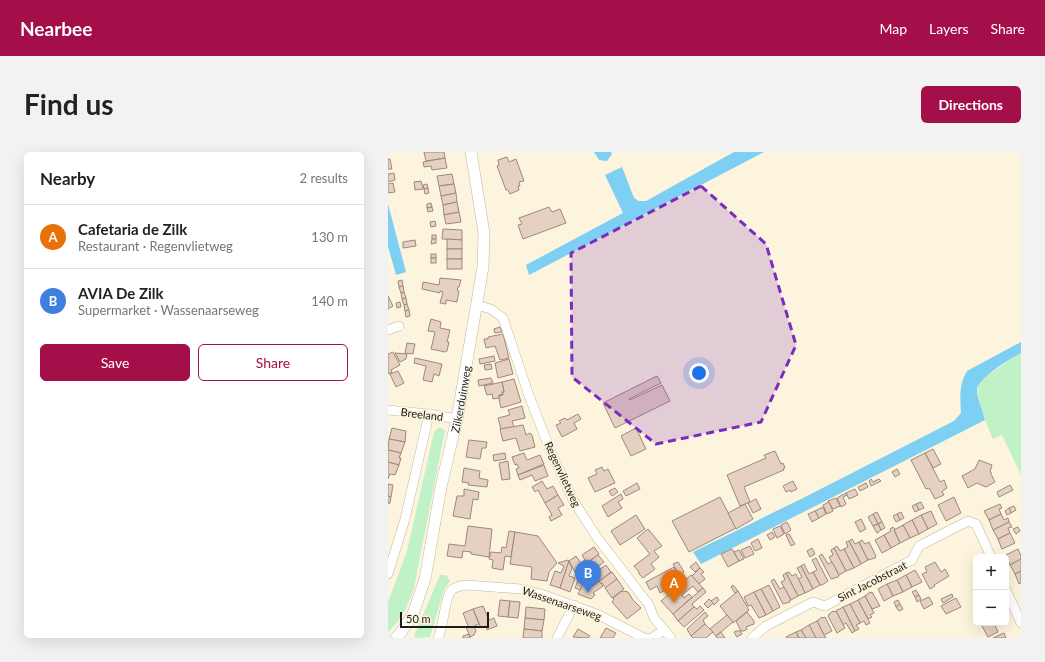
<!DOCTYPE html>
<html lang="en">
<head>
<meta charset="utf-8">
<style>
	body { margin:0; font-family:Lato,sans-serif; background:#f2f2f2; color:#222 }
	.controls { position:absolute; right:12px; bottom:12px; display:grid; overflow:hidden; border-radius:6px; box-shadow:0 4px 16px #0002 }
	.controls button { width:36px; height:36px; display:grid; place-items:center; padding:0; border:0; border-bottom:1px solid #e0e0e0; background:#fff; color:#222; font:20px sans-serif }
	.scale { position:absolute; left:12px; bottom:10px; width:89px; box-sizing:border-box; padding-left:4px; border:2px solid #1e1c14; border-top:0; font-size:11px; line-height:14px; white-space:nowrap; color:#1e1c14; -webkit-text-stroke:3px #fcf4dd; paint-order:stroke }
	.you { position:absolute; left:311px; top:221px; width:14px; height:14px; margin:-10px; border:3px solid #fff; border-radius:50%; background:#1a73e8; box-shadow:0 0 0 6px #1a73e833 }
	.badge { display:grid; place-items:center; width:26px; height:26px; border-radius:50%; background:#a50f49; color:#fff; font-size:13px; font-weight:700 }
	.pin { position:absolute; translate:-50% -33px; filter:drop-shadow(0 1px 2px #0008) }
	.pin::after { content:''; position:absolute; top:21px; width:14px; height:12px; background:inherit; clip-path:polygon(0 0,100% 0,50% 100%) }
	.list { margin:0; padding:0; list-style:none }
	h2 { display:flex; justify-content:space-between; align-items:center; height:52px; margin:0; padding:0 16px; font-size:17px }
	h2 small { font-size:13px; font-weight:400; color:#767676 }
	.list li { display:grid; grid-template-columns:26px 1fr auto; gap:12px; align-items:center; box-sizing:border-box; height:64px; padding:0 16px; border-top:1px solid #e0e0e0 }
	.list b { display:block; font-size:15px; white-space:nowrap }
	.list p { margin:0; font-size:13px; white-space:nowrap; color:#767676 }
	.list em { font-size:13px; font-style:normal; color:#767676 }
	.actions { display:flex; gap:8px; padding:12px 16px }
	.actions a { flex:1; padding:9px 0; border:1px solid #a50f49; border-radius:6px; text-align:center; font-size:14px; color:#a50f49 }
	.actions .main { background:#a50f49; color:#fff }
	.map { position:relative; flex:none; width:633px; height:486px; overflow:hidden; border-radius:6px }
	header { display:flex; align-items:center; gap:24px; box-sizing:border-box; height:56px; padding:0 20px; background:#a50f49; color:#fff }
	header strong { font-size:19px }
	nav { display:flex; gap:22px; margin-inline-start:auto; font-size:14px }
	.intro { display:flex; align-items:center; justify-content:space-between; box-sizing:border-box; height:96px; padding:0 24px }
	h1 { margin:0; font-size:28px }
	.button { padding:10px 18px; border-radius:6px; background:#a50f49; color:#fff; font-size:14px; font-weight:700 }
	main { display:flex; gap:24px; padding:0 24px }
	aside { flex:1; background:#fff; border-radius:6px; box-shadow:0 4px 16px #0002 }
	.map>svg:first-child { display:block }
</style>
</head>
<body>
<header>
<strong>Nearbee</strong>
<nav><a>Map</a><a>Layers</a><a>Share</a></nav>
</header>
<div class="intro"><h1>Find us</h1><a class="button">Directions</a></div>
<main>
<aside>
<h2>Nearby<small>2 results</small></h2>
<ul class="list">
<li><span class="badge" style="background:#e8710a">A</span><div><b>Cafetaria de Zilk</b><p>Restaurant · Regenvlietweg</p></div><em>130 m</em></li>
<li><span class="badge" style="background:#3f7fe0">B</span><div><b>AVIA De Zilk</b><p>Supermarket · Wassenaarseweg</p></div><em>140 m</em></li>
</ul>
<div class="actions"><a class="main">Save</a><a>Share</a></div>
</aside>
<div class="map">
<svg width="633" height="486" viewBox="0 0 633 486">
	<rect width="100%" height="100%" fill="#fcf4dd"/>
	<g fill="#c1f2c7">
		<path d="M633 201V323L614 283 605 287C600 275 584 240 592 230 596 224 603 221 609 217 617 211 624 205 633 201Z"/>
		<path d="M51 275 57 278 26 436C20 453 14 468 0 480V450L19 399 46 280Z"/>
		<path d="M52 423H58L62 429 56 438 42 485 28 486 26 484Z"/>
	</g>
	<g fill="#7dcff3">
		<path d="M206 0H223L224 2 219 9 211 8Z"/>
		<path d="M346 0H376L141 123 138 113 235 61 217 23 234 15 246 46 251 49H258Z"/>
		<path d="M0 52 18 120 8 123 0 94Z"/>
		<path d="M633 190V201C623 206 589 227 589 238 589 246 595 260 597 268L313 412 305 400 417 345 566 269 573 261C572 246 571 232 579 219Z"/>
	</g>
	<g fill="#e5d0c1" stroke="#9d897b">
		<path d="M36 0H56L57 6 38 9Z"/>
		<path d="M119 5 121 10 128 7 136 29 131 30 132 34H130L131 38 122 42 120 38H118L109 14 111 13 110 8Z"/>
		<path d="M57 6 59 16 44 18 43 14 36 15 35 10Z"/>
		<path d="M0 7H2L4 17H0Z"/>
		<path d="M6 21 7 28 0 30V22Z"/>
		<path d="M64 22 66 32 51 34 49 24Z"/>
		<path d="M33 29 35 37 27 38 26 30Z"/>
		<path d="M5 31 7 40 0 41V32Z"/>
		<path d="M39 32 40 36 36 37 35 33Z"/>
		<path d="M66 32 68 41 53 44 51 34Z"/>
		<path d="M40 36 41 41 37 42 36 37Z"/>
		<path d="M68 41 69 50 55 53 53 44Z"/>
		<path d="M69 50 71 60 56 63 55 53Z"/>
		<path d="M43 51 44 55 39 56V52Z"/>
		<path d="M44 55 45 59 40 60 39 56Z"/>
		<path d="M161 55 164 60 172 57 178 71 135 87 130 73 134 72 131 66Z"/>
		<path d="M71 60 73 70 58 72 56 63Z"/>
		<path d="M47 69 48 74 43 75 42 70Z"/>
		<path d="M55 77 74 78V88L54 87Z"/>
		<rect x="44" y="83" width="4" height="4"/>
		<path d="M44 87H48V91L43 92Z"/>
		<path d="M59 87 74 88V97H59Z"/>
		<path d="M27 88 28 94 15 96V90Z"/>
		<rect x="59" y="97" width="15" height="10"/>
		<rect x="43" y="102" width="5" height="4"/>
		<rect x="43" y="106" width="5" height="5"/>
		<rect x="59" y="107" width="15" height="10"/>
		<path d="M52 126 73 128 71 135H70L69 138 71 139 69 150 58 148V152L52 151 55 140 52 139V141L34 137 35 130 51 133Z"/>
		<path d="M14 128 15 134 11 135 10 129Z"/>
		<path d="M15 134 16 140 13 141 11 135Z"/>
		<path d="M16 140 18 146 14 147 13 141Z"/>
		<path d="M0 144 5 154 0 157Z"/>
		<path d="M18 146 19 152 16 153 14 147Z"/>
		<path d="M12 150 13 155 9 156 8 151Z"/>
		<path d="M19 152 21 158 17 159 16 153Z"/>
		<path d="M21 158 22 164 18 165 17 159Z"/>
		<path d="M43 167 53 170 52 176 62 178 59 190H61L59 199 57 200 43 197 47 180 40 179Z"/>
		<path d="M112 175 114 180 107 181 106 177Z"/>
		<path d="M115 182 121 206 112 208 107 194 98 196 96 187H100V185Z"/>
		<path d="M19 191 27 192 25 202 17 201Z"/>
		<path d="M5 200 12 213 3 218 4 220 0 222V202Z"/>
		<path d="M7 201 19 202 18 207 12 210Z"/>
		<path d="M106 204 107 209 92 212 91 207Z"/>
		<path d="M27 206 54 212 51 224 46 222 44 230 35 228 38 214 26 211Z"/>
		<path d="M121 207 125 222 110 226 107 211Z"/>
		<path d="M103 212 104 217 97 218 96 213Z"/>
		<path d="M10 219 16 231 8 235 2 222Z"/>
		<path d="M269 224 273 231 241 247 242 248 274 233 282 249 227 276 215 251Z"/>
		<path d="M103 226 105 231 91 234 90 228Z"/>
		<path d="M126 227 133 250 113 256 111 247H112L111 244 115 243 114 240H116L114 230Z"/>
		<path d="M114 230 116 240H114L115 242 111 243V246L105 247 104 242 99 243 96 234Z"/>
		<path d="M134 254 137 266 124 269 126 275 113 277 110 266 122 263 120 258Z"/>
		<path d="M190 262 193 267 186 271 189 277 174 285 168 273 173 271 171 269 177 266 179 268Z"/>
		<path d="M135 273 138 283 142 281 144 283 147 295 132 299 128 286 115 289 112 277Z"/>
		<path d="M4 276 18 279 17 290 1 287Z"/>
		<path d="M248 276 258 297 243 304 233 284Z"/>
		<path d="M1 287 17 290 13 301 0 298Z"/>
		<path d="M81 288 99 290 98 296H94L92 307 78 305Z"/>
		<path d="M545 297 553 312 545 316 537 301Z"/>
		<path d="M0 298 13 301 11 306H13L11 313 0 310Z"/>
		<path d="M387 299 393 312 395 311 397 316 395 317 396 318 356 335 362 350 352 354 339 323 378 306 376 303Z"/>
		<path d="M117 301 118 307 106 309 105 303Z"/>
		<path d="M136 301 139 308 152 303 156 312 130 323 128 317 131 316 129 312 127 313 124 305Z"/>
		<path d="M537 301 552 330 556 328 559 336 554 339 556 343 547 347 541 336 538 337 523 308Z"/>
		<path d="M591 308 604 313 602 320H603V322L607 330 598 335 589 331 580 336 574 324 587 317Z"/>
		<path d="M120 309 122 327 114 328 111 311Z"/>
		<path d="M0 310 11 313 7 323 2 322 0 327Z"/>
		<path d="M156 313 160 324 147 329 144 323 132 328 130 323Z"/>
		<path d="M214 315 216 319 220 317 227 331 207 340 200 326 209 322 207 318Z"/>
		<path d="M76 316 92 319 91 326 100 328 99 335 80 333 81 331 74 330Z"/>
		<path d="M509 317 512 322 507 325 504 320Z"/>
		<path d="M483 327 485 330 491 327 493 329 483 334 481 329Z"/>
		<path d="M154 329 159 337 165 334 170 343 157 351 150 338 147 340 144 335Z"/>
		<path d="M405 329 409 337 403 340 402 338 398 340 395 334Z"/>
		<path d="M249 331 252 337 238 344 235 339Z"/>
		<path d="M478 331 480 335 472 339 470 335Z"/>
		<path d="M0 332 5 333 3 345 0 344Z"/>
		<path d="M622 333 625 338 611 345 609 340Z"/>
		<path d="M227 336 230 340 224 344 221 339Z"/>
		<path d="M76 337 91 340 90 348 85 347 82 367 65 364 69 344H76Z"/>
		<path d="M467 337 470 343 461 347 458 341Z"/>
		<path d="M458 341 459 343 455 345 458 352 453 355 449 346Z"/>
		<path d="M233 342 235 347 230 350 234 356 220 365 214 354Z"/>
		<path d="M170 343 176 353 170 356 174 363 163 369 161 365 164 363 157 351Z"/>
		<path d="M0 344 3 345 2 351 0 352Z"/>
		<path d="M332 345 348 376 301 400 284 369Z"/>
		<path d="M566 345 573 361 558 369 550 353Z"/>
		<path d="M448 346 452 354 445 357 440 349Z"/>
		<path d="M368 347 373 357 365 361 360 351Z"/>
		<path d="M441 350 445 359 439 362 435 353Z"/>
		<path d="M533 350 536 356 531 358 528 352Z"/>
		<path d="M357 352 365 367 348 377 340 361Z"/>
		<path d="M528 352 531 358 527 360 524 354Z"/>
		<path d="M612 352 614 356 611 357 613 362 601 368 596 359Z"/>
		<path d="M626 354 628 358 623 361 621 356Z"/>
		<path d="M435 355 438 362 431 366 427 359Z"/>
		<path d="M621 356 623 361 619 363 617 359Z"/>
		<path d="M427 359 431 366 424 370 420 362Z"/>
		<path d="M543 359 549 372 540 377 533 363Z"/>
		<path d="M489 360 494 370 490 372 485 362Z"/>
		<path d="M513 360 516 366 512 368 509 362Z"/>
		<path d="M485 362 490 372 485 374 480 365Z"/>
		<path d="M509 362 512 368 508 370 505 364Z"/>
		<path d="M613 362 616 368 620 366 621 370 605 378 601 368Z"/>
		<path d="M248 363 257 377 232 393 223 379Z"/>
		<path d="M533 363 540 377 531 382 524 368Z"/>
		<path d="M473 367 478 377 472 380 467 370Z"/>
		<path d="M524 368 531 382 522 386 515 373Z"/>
		<path d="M399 370 403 378 402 379 397 382 393 373Z"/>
		<path d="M494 370 497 376 493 378 490 372Z"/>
		<path d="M621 370 624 375 620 376 622 381 610 387 605 378Z"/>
		<path d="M490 372 493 378 489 381 485 374Z"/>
		<path d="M515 373 522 386 512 391 506 378Z"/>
		<path d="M80 374 104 377 101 405 83 402V400L75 399 74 406 59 404 61 392 77 394Z"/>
		<path d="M392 374 396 382 389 386 385 377Z"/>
		<path d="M505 375 507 377 506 378 512 391 503 396 496 383 503 379 502 377Z"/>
		<path d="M630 375 632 379 628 382 625 377Z"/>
		<path d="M260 377 274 394 266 399 271 405 263 412 267 417 255 426 251 422V420L246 414 262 402 249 386Z"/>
		<path d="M121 379 127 380 123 405 117 404 115 418 104 416 105 408 101 407 103 400 113 401 114 395 118 396Z"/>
		<path d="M127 380 150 384 169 411 161 420 159 429 143 427 144 415 122 412Z"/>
		<path d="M384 380 387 385 382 388 379 383Z"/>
		<path d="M622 381 627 391 614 397 610 387Z"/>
		<path d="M401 382 407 392 403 394 398 383Z"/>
		<path d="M496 383 503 396 494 401 487 388Z"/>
		<path d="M370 387 374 396 367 399 363 391Z"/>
		<path d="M464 387 467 392 471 390 480 408 473 412 461 389Z"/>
		<path d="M474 388 477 392 481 390 488 404 487 406 480 408 471 390Z"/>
		<path d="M461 389 473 412 466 416 456 397 460 395 458 390Z"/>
		<path d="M362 394 366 402 357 406 353 398Z"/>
		<path d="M449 394 452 399 456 397 466 416 458 419 446 396Z"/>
		<path d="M206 395 211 402 187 420 181 409 188 404 193 411 197 408 194 403Z"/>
		<path d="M424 396 427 402 422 405 419 399Z"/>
		<path d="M446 396 458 419 451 423 441 405 445 403 443 398Z"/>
		<path d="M344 397 351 409 340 415 333 402Z"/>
		<path d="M630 397 633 404V407L622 413 618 403Z"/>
		<path d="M351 398 356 407 351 409 346 400Z"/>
		<path d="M434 402 440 412 444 410 451 423 450 425 443 427 431 404Z"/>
		<path d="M210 403 216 410 205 418 202 414 189 423 187 420Z"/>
		<path d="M428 406 440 429 434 433H432L425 420 429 418 424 408Z"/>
		<path d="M633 407V419L627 422 622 413Z"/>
		<path d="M180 408 181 409 172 436 162 433 167 419 173 421 176 414 170 411Z"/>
		<path d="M181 409 184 416 181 424 187 426 182 440 172 436Z"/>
		<path d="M290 410 296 420 291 423 285 412Z"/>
		<path d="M308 410 312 416 307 420 302 415Z"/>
		<path d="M547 410 553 420 557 417 561 424 546 433 547 434 542 437 534 422 539 420 537 415Z"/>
		<path d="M416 412 421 422 425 420 432 433 425 437 413 414Z"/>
		<path d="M218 413 223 420 201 437 197 431 202 428 203 430 210 425 207 421Z"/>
		<path d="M413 414 425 437 417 441 410 427 414 425 409 416Z"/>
		<path d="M286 415 290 423 286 425 288 429 279 434 280 436 272 441 269 434 262 438 258 430Z"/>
		<path d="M312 416 316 420 313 422 317 427 311 432 304 424Z"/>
		<path d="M527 418 534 430 524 435 518 423Z"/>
		<path d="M633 419V431L631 432 627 422Z"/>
		<path d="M224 420 229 427 218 436 214 431 213 432 211 429Z"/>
		<path d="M401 420 404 424 408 422 417 441 410 444 398 421Z"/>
		<path d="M398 421 410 444 403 448 393 430 397 428 395 423Z"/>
		<path d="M195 422 198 426 193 429 191 425Z"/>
		<path d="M303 423 315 436 310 440 305 434 294 443 296 446 301 442 304 445 285 462 273 449Z"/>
		<path d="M518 423 524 435 515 440 509 428Z"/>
		<path d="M191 426 196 432 192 438 187 436Z"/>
		<path d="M229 427 236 437 224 446 217 436Z"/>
		<path d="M386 427 392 437 396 435 403 448 401 449 402 450 395 452 383 429Z"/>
		<path d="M509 428 515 440 505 444 499 432Z"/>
		<path d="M211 429 215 434 205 441 207 443 203 447 190 442 194 434 197 431 201 437Z"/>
		<path d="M499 432 505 444 496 449 490 437Z"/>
		<path d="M345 433 350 439 347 441 343 435Z"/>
		<path d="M381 433 392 455 385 459 373 437Z"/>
		<path d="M315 436 318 440 304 452 306 455 290 469 285 462Z"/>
		<path d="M373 437 385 459 378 463 366 440Z"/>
		<path d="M528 438 531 443 527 445 524 440Z"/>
		<path d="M234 439 235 440 237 439 240 440 245 448 253 456 239 467 224 450 226 447 225 446Z"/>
		<path d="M350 439 361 458 345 471 332 454Z"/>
		<path d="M366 440 378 463 371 466 363 453 360 454 356 445Z"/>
		<path d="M482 440V441L484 440 492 454 484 457 477 444Z"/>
		<path d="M564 442 565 445 555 451 553 447Z"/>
		<path d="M531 443 533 447 529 450 527 445Z"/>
		<path d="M477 444 486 461 482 463 484 465 480 467 470 448Z"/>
		<path d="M329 445 331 448 326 453 323 449Z"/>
		<path d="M541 445 545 452 536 457 532 449Z"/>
		<path d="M568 446 573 455 558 462 553 454Z"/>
		<path d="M321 447 325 451 320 456 316 452Z"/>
		<path d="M112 448 122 449 120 465 110 464Z"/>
		<path d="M470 448 482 471 478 473 476 469 472 471 462 452Z"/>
		<path d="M510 448 512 452 508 455 506 450Z"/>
		<path d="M122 449 132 450 130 466 120 465Z"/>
		<path d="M462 452 472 471 468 473 471 477 467 479 455 455Z"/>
		<path d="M512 452 515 457 511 459 508 455Z"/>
		<path d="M95 454 101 468 106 466 109 474 99 478 98 474 93 476 85 457Z"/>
		<path d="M312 454 316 458 296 475 290 469 306 455 309 457Z"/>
		<path d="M138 455 157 457 156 468 137 466Z"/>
		<path d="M455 455 467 479 464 481 458 471 455 473 448 459Z"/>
		<path d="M85 457 91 472 86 474 88 479 86 483 82 485 78 475 80 474 75 461Z"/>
		<path d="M445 459 446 460 448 459 457 476 449 481 440 464 441 463V462Z"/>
		<path d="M317 460 320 464 315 468 317 472 303 484 299 477Z"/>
		<path d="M359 460 366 469V472L358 475 359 477 356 479H353L348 469Z"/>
		<path d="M339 463 345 470 328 484 322 477 323 476Z"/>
		<path d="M434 465 435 466 437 465 444 479 436 483 429 469Z"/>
		<path d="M137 466 156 468 154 479 136 477Z"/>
		<path d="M429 469 436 483 438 486H428L421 473Z"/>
		<path d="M600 471H606L610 480 600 485 594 474Z"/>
		<path d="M317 472 325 480 318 486H305L303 484Z"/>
		<path d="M421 473 428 486H418L413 478Z"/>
		<path d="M218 476 228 481 225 486H212Z"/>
		<path d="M136 477 154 479V486H135Z"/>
		<path d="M190 477 202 484 200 486 185 485Z"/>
		<path d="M413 478 418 486H411L408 480Z"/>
		<path d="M348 479H352L354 482 349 485 346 480Z"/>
		<path d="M333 480 337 486H329L328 484Z"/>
		<path d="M408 480 411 486H399L398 485Z"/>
		<path d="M616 481 618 486H605Z"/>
		<path d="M81 482 82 486H75V484Z"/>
	</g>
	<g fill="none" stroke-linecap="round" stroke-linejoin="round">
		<g stroke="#bfb8a2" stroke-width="10">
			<g id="minor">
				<path d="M88 153 103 157 115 166 140 241 163 300 185 348 208 384 261 453 266 466 283 486"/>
				<path d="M0 178 11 174"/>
				<path d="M0 258 41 262 69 267"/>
				<path d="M0 422 17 367 41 262"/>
				<path d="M618 438 633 471"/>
				<path d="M50 486C56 474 56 448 63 439 67 434 73 434 78 433L133 437 156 443 211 463 256 486H259"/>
				<path d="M169 486 186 453"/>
				<path d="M264 486 276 478"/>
				<path d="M364 486 378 474 425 450 437 454 524 408 531 394 580 369 588 372 603 405"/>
			</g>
		</g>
		<g stroke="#bfb8a2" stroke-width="12">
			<g id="tertiary">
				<path id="s1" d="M8 486 12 482 25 462 37 427 53 335 69 267 95 115 96 81 83 0"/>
			</g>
		</g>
		<use href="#minor" stroke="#fff" stroke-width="9"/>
		<use href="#tertiary" stroke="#fff" stroke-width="11"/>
	</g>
	<path fill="#7b2cbf" fill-opacity="0.2" stroke="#7b2cbf" stroke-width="3" stroke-dasharray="8 5" stroke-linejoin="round" d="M313 34 378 92 408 193 373 270 268 292 184 225 183 101Z"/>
	<g text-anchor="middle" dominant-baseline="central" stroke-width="4" stroke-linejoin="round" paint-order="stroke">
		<g font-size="11" fill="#1e1c14" stroke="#fcf4dd">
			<text stroke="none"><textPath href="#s1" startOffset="250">Zilkerduinweg</textPath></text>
			<text transform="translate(34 262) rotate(7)">Breeland</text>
			<text transform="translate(175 322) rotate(65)">Regenvlietweg</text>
			<text transform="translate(484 429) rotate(-27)">Sint Jacobstraat</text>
			<text transform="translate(174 451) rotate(19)">Wassenaarseweg</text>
		</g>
	</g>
</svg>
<div class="controls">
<button>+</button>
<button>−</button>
</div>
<div class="scale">50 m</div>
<div class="you"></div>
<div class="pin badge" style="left:286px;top:451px;background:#e8710a">A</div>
<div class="pin badge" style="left:200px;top:441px;background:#3f7fe0">B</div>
</div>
</main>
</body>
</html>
